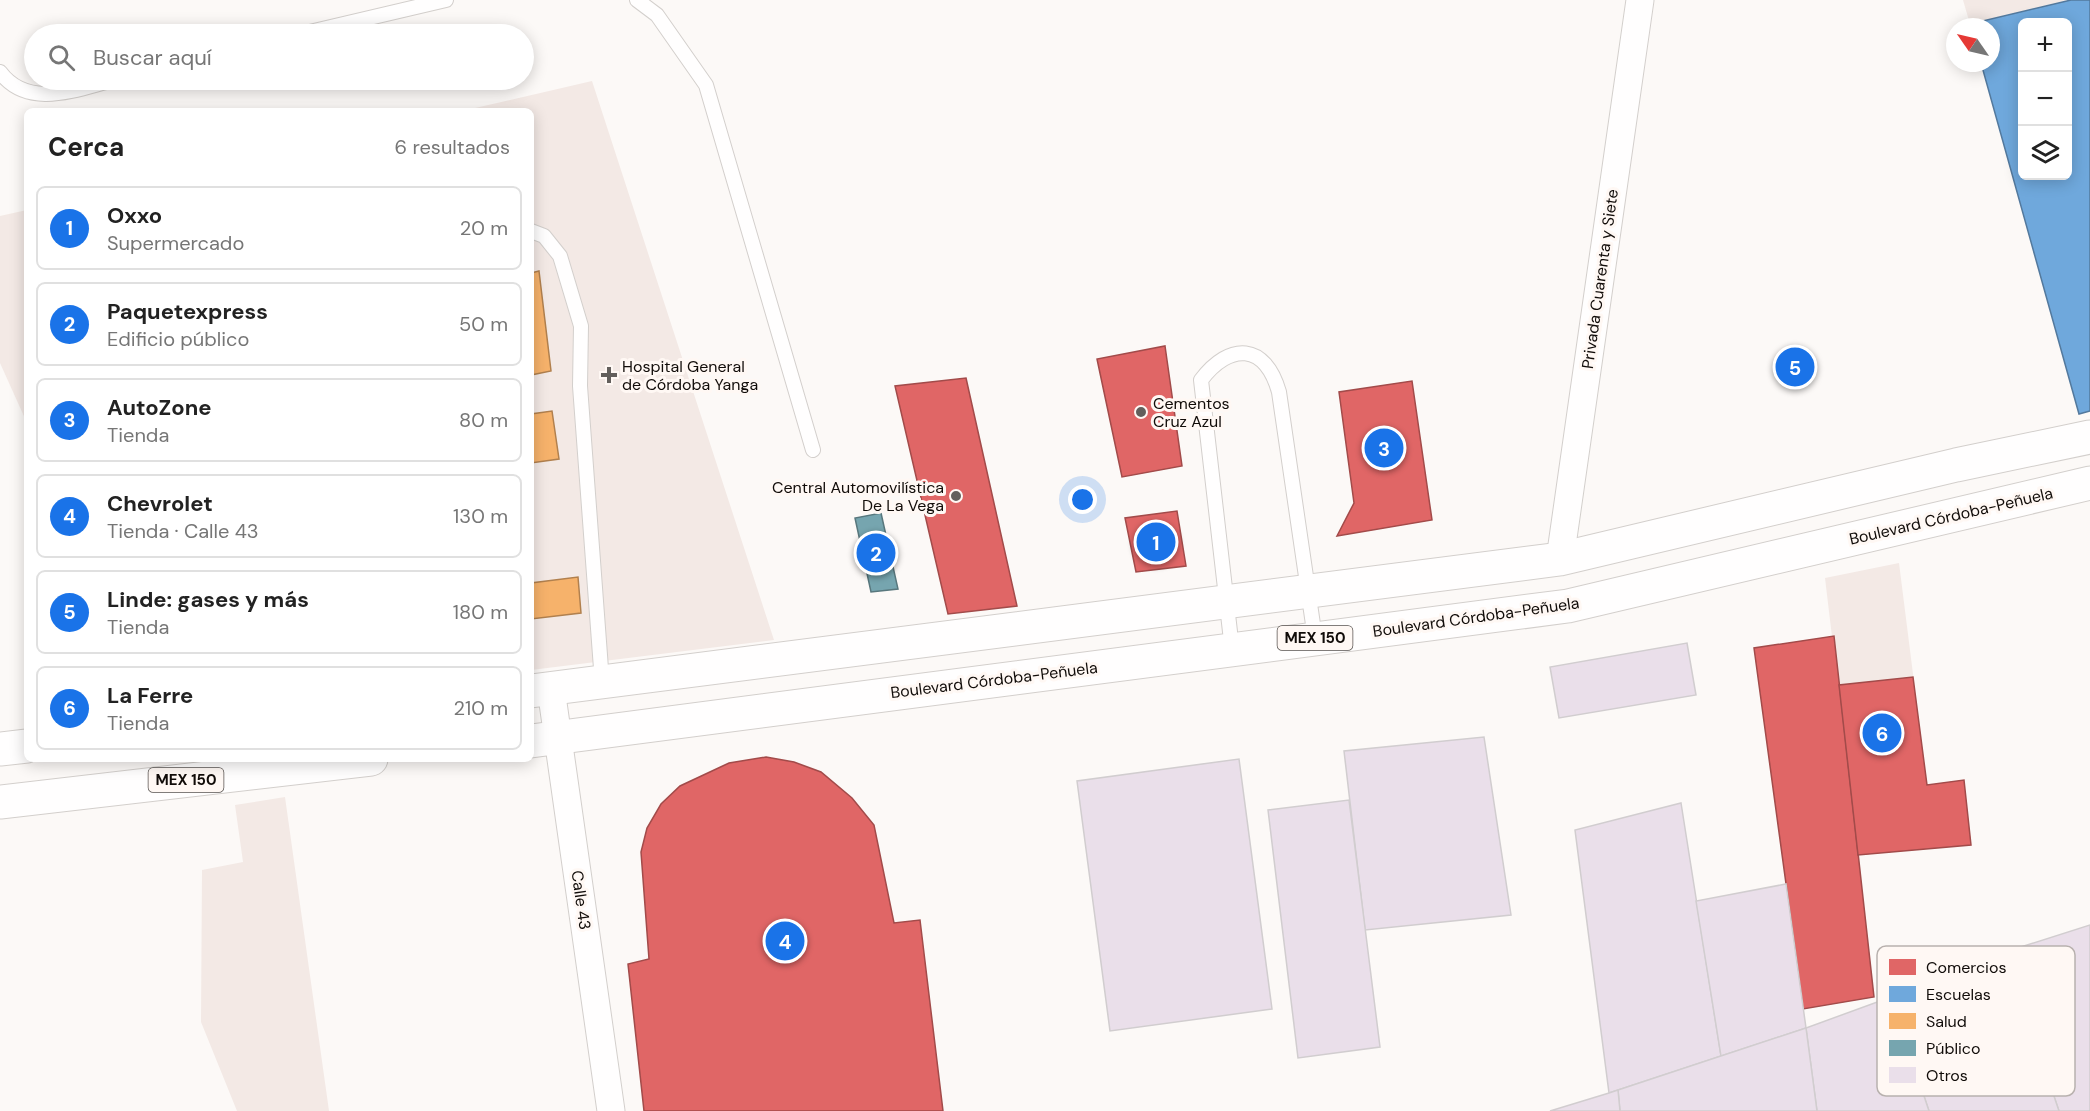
<!DOCTYPE html>
<html lang="es">
<head>
<meta charset="utf-8">
<style>
	body { margin:0; font-family:"DM Sans",sans-serif; background:#f6f6f6; color:#222 }
	.controls { position:absolute; right:18px; top:18px; display:grid; overflow:hidden; border-radius:9px; box-shadow:0 3px 15px #0003 }
	.controls button { width:54px; height:54px; display:grid; place-items:center; padding:0; border:0; border-bottom:2px solid #e0e0e0; background:#fff; color:#222; font:30px sans-serif }
	.compass { position:absolute; left:1946px; top:18px; width:54px; height:54px; border-radius:50%; background:#fff; box-shadow:0 3px 15px #0003; rotate:304deg }
	.you { position:absolute; left:1083px; top:500px; width:21px; height:21px; margin:-15px; border:4px solid #fff; border-radius:50%; background:#1a73e8; box-shadow:0 0 0 9px #1a73e833 }
	.badge { display:grid; place-items:center; width:39px; height:39px; border-radius:50%; background:#1a73e8; color:#fff; font-size:20px; font-weight:700 }
	.pin { position:absolute; translate:-50% -50%; border:3px solid #fff; box-shadow:0 2px 6px #0006 }
	.list { margin:0; padding:0; list-style:none }
	h2 { display:flex; justify-content:space-between; align-items:center; height:78px; margin:0; padding:0 24px; font-size:26px }
	h2 small { font-size:20px; font-weight:400; color:#767676 }
	.list li { display:grid; grid-template-columns:39px 1fr auto; gap:18px; align-items:center; box-sizing:border-box; height:84px; margin:0 12px 12px; padding:0 12px; border:2px solid #e0e0e0; border-radius:9px }
	.list b { display:block; font-size:22px; white-space:nowrap }
	.list p { margin:0; font-size:20px; white-space:nowrap; color:#767676 }
	.list em { font-size:20px; font-style:normal; color:#767676 }
	.icon { flex:none; width:33px; height:33px; fill:none; stroke:currentColor; stroke-width:2; stroke-linecap:round; stroke-linejoin:round }
	.map { position:relative; flex:none; width:2090px; height:1111px; overflow:hidden }
	.search { position:absolute; background:#fff; box-shadow:0 3px 15px #0003; left:24px; top:24px; width:510px; height:66px; display:flex; align-items:center; gap:15px; box-sizing:border-box; padding:0 21px; border-radius:33px; color:#767676; font-size:22px }
	.panel { position:absolute; background:#fff; box-shadow:0 3px 15px #0003; left:24px; top:108px; width:510px; height:654px; border-radius:9px }
	.map>svg:first-child { display:block }
</style>
</head>
<body>
<div class="map">
<svg width="2090" height="1111" viewBox="0 0 2090 1111">
	<rect width="100%" height="100%" fill="#fcf9f7"/>
	<g fill="#f3e9e5">
		<path d="M1963 0H2068L1970 24Z"/>
		<path d="M592 81 774 640 531 670V111H462Z"/>
		<path d="M27 210V423L0 363V216Z"/>
		<path d="M1899 563 1927 785 1964 780 1971 845 1858 855 1825 578Z"/>
		<path d="M285 797 329 1111H237L201 1022 202 870 243 862 235 805Z"/>
	</g>
	<g fill="#e06666" stroke="#a24b4a" stroke-width="1.5">
		<path d="M1165 346 1182 466 1122 477 1097 359Z"/>
		<path d="M966 378 1017 606 948 614 895 386Z"/>
		<path d="M1412 381 1432 520 1337 536 1354 503 1339 392Z"/>
		<path d="M1177 511 1186 566 1136 572 1125 518Z"/>
		<path d="M1834 636 1874 997 1803 1009 1754 648Z"/>
		<path d="M1913 677 1927 785 1964 780 1971 845 1858 855 1839 685Z"/>
		<path d="M766 757 794 762 821 772 852 798 874 825 894 923 920 920 943 1111H644L628 964 649 959 641 852 647 828 661 804 680 786 729 763Z"/>
	</g>
	<path fill="#6fa8dc" stroke="#53799d" stroke-width="1.5" fill-rule="evenodd" d="M2071 0H2090V411L2079 414 1981 63H1991V27H1971L1970 24ZM2022 22H2068V176H2022Z"/>
	<g fill="#f6b26b" stroke="#b1804e" stroke-width="1.5">
		<path d="M539 271 551 371 531 375V273Z"/>
		<path d="M552 411 559 459 531 463V414Z"/>
		<path d="M578 577 581 613 531 619V583Z"/>
	</g>
	<path fill="#76a5af" stroke="#58777d" stroke-width="1.5" d="M881 513 898 589 871 592 855 518Z"/>
	<g fill="#eadfea" stroke="#d1cdcf" stroke-width="1.5">
		<path d="M1687 643 1696 695 1559 718 1550 667Z"/>
		<path d="M1484 737 1511 915 1365 930 1344 751Z"/>
		<path d="M1239 759 1272 1009 1110 1031 1077 781Z"/>
		<path d="M1349 800 1380 1047 1298 1058 1268 810Z"/>
		<path d="M1681 803 1721 1056 1609 1093 1575 830Z"/>
		<path d="M1786 884 1806 1028 1721 1056 1696 901Z"/>
		<path d="M2090 925V1111H2059L2005 952Z"/>
		<path d="M2005 952 2059 1111H1929L1891 997Z"/>
		<path d="M1891 997 1929 1111H1817L1806 1028Z"/>
		<path d="M1806 1028 1817 1111H1620L1618 1090Z"/>
		<path d="M1618 1090 1620 1111H1550L1609 1093Z"/>
	</g>
	<g fill="none" stroke-linecap="round" stroke-linejoin="round">
		<g stroke="#d3cfcc" stroke-width="16">
			<g id="lane">
				<path d="M637 0 657 15 706 85 813 450"/>
				<path d="M301 34 446 0"/>
				<path d="M0 72C28 110 77 89 114 80"/>
				<path d="M531 231 544 236 560 256 581 326 580 386 602 682"/>
				<path d="M1232 649 1201 380C1230 342 1265 343 1279 392L1315 638"/>
			</g>
		</g>
		<g stroke="#d3cfcc" stroke-width="29">
			<g id="street">
				<path d="M1560 559 1640 0"/>
				<path d="M551 689 611 1111"/>
			</g>
		</g>
		<g stroke="#d3cfcc" stroke-width="35">
			<g id="primary">
				<path d="M531 691 1560 559 1956 465 2090 437"/>
				<path d="M531 741 1568 606 2090 483"/>
				<path d="M0 749 27 746"/>
				<path d="M0 802 371 759"/>
			</g>
		</g>
		<use href="#lane" stroke="#fffefe" stroke-width="14"/>
		<use href="#street" stroke="#fffefe" stroke-width="27"/>
		<use href="#primary" stroke="#fffefe" stroke-width="33"/>
	</g>
	<g fill="#635f5c" stroke="#fff8f4" stroke-width="2">
		<path d="M606 366h6v6h6v6h-6v6h-6v-6h-6v-6h6z"/>
		<circle cx="1141" cy="412" r="6"/>
		<circle cx="956" cy="496" r="6"/>
	</g>
	<g text-anchor="middle" dominant-baseline="central" stroke-width="6" stroke-linejoin="round" paint-order="stroke">
		<g fill="#fff8f4" stroke="#585350" stroke-width="1.5">
			<rect x="1277.5" y="626" width="75" height="24" rx="4.5"/>
			<rect x="148.5" y="768" width="75" height="24" rx="4.5"/>
		</g>
		<g font-size="15" font-weight="bold" fill="#110c09">
			<text x="1315" y="638">MEX 150</text>
			<text x="186" y="780">MEX 150</text>
		</g>
		<g font-size="16" fill="#110c09" stroke="#fff8f4">
			<text transform="translate(1600 279) rotate(-82)">Privada Cuarenta y Siete</text>
			<text transform="translate(1951 516) rotate(-13)">Boulevard Córdoba-Peñuela</text>
			<text transform="translate(1476 617) rotate(-8)">Boulevard Córdoba-Peñuela</text>
			<text transform="translate(994 680) rotate(-7)">Boulevard Córdoba-Peñuela</text>
			<text transform="translate(581 900) rotate(82)">Calle 43</text>
		</g>
		<g font-size="16" fill="#110c09" stroke="#fff8f4" text-anchor="start">
			<text x="622" y="366">Hospital General<tspan x="622" dy="18">de Córdoba Yanga</tspan></text>
			<text x="1153" y="403">Cementos<tspan x="1153" dy="18">Cruz Azul</tspan></text>
			<text x="944" y="487" text-anchor="end">Central Automovilística<tspan x="944" dy="18">De La Vega</tspan></text>
		</g>
	</g>
	<rect x="1877" y="946" width="198" height="150" rx="9" fill="#fff8f4" stroke="#b8b1ae" stroke-width="1.5"/>
	<rect x="1889" y="959" width="27" height="16" fill="#e06666"/>
	<rect x="1889" y="986" width="27" height="16" fill="#6fa8dc"/>
	<rect x="1889" y="1013" width="27" height="16" fill="#f6b26b"/>
	<rect x="1889" y="1040" width="27" height="16" fill="#76a5af"/>
	<rect x="1889" y="1067" width="27" height="16" fill="#eadfea"/>
	<g font-size="16" fill="#110c09">
		<text x="1926" y="973">Comercios</text>
		<text x="1926" y="1000">Escuelas</text>
		<text x="1926" y="1027">Salud</text>
		<text x="1926" y="1054">Público</text>
		<text x="1926" y="1081">Otros</text>
	</g>
</svg>
<div class="controls">
<button>+</button>
<button>−</button>
<button><svg class="icon" aria-label="layers" viewBox="0 0 24 24"><path d="M12 4l9 5-9 5-9-5zM3 14l9 5 9-5"/></svg></button>
</div>
<svg class="compass" viewBox="-18 -18 36 36"><path d="M0-13l5 13h-10z" fill="#e53935"/><path d="M0 13l5-13h-10z" fill="#767676"/></svg>
<div class="you"></div>
<div class="pin badge" style="left:1156px;top:542px">1</div>
<div class="pin badge" style="left:876px;top:553px">2</div>
<div class="pin badge" style="left:1384px;top:448px">3</div>
<div class="pin badge" style="left:785px;top:941px">4</div>
<div class="pin badge" style="left:1795px;top:367px">5</div>
<div class="pin badge" style="left:1882px;top:733px">6</div>
<div class="search"><svg class="icon" aria-label="search" viewBox="0 0 24 24"><circle cx="10" cy="10" r="6"/><path d="M15 15l6 6"/></svg>Buscar aquí</div>
<section class="panel">
<h2>Cerca<small>6 resultados</small></h2>
<ul class="list">
<li><span class="badge">1</span><div><b>Oxxo</b><p>Supermercado</p></div><em>20 m</em></li>
<li><span class="badge">2</span><div><b>Paquetexpress</b><p>Edificio público</p></div><em>50 m</em></li>
<li><span class="badge">3</span><div><b>AutoZone</b><p>Tienda</p></div><em>80 m</em></li>
<li><span class="badge">4</span><div><b>Chevrolet</b><p>Tienda · Calle 43</p></div><em>130 m</em></li>
<li><span class="badge">5</span><div><b>Linde: gases y más</b><p>Tienda</p></div><em>180 m</em></li>
<li><span class="badge">6</span><div><b>La Ferre</b><p>Tienda</p></div><em>210 m</em></li>
</ul>
</section>
</div>
</body>
</html>
